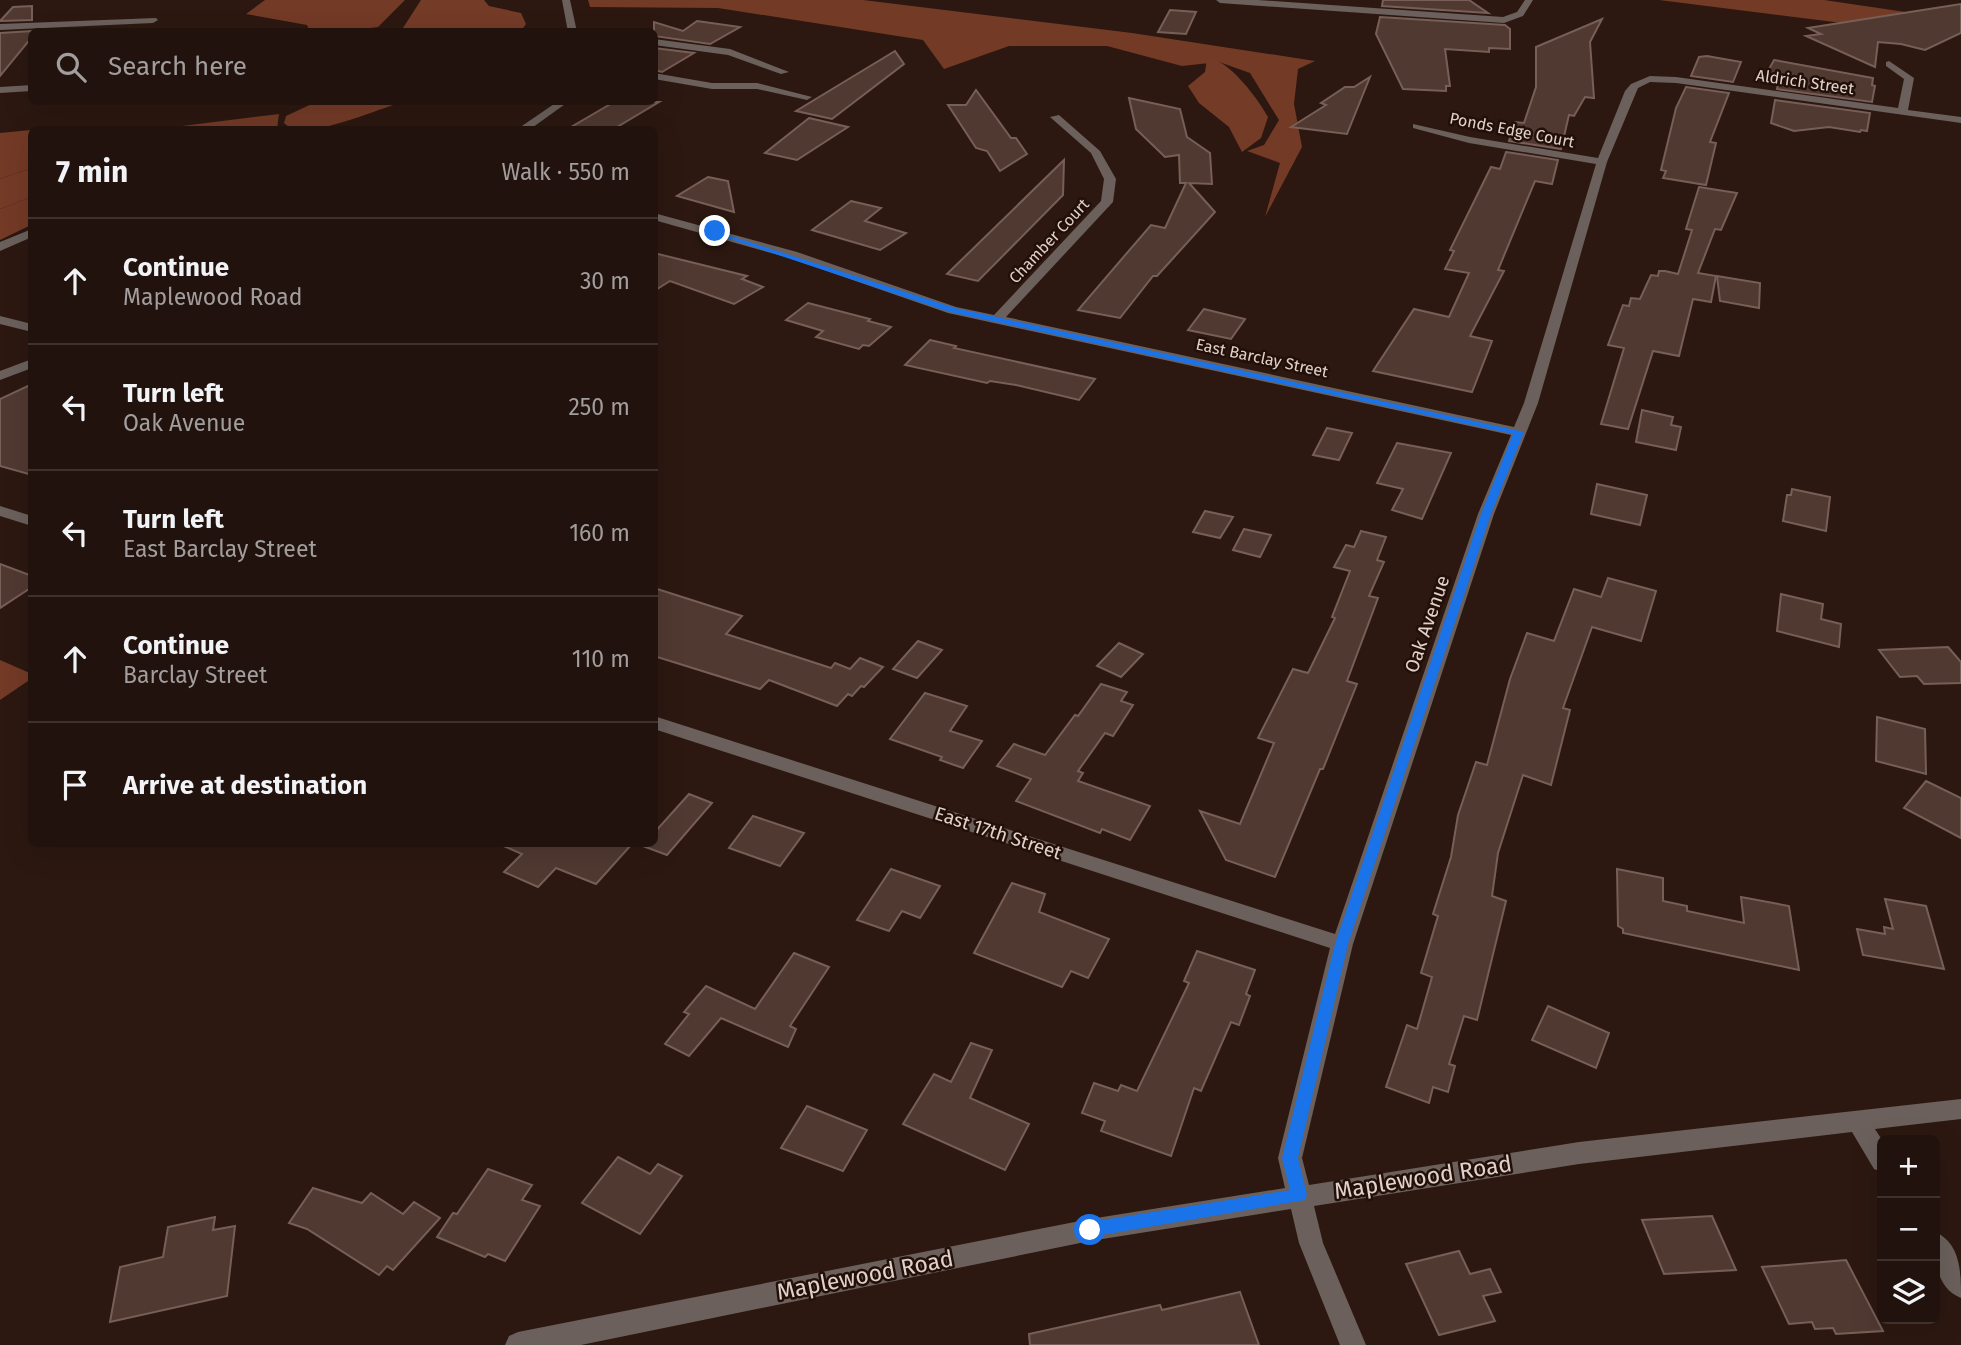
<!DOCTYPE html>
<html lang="en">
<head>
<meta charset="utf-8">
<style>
	body { margin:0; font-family:"Fira Sans",sans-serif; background:#2d201b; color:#f1f3f6 }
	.controls { position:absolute; right:21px; bottom:21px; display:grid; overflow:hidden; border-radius:10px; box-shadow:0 7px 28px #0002 }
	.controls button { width:63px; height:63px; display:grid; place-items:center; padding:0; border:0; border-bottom:2px solid #3e322e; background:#21120d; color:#f1f3f6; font:35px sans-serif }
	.stop { position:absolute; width:21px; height:21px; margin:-16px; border:5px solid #1a73e8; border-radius:50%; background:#fff }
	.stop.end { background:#1a73e8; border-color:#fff; box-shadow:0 2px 7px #0008 }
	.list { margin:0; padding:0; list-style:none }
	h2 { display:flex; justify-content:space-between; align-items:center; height:91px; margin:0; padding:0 28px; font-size:30px }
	h2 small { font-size:23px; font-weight:400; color:#a29e9d }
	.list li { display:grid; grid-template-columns:46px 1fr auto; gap:21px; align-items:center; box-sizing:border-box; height:126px; padding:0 28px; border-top:2px solid #3e322e }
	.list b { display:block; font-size:26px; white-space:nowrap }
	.list p { margin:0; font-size:23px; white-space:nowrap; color:#a29e9d }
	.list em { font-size:23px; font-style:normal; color:#a29e9d }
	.icon { flex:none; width:38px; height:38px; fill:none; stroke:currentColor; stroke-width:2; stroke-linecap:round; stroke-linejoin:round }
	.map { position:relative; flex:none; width:1961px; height:1345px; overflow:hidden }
	.search { position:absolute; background:#21120d; box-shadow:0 7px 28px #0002; left:28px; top:28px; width:630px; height:77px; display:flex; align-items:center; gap:18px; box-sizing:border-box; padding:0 24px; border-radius:10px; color:#a29e9d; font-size:26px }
	.panel { position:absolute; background:#21120d; box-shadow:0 7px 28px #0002; left:28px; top:126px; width:630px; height:721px; border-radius:10px }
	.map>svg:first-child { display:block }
</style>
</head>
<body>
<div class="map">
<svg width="1961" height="1345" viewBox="0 0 1961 1345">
	<rect width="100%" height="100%" fill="#2c1811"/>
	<g fill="#733a26">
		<path d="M265 0H405L378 27 347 31 310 32 307 25 246 14Z"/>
		<path d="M588 0H863L1132 33 1315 61 1298 69 1294 104 1302 147 1265 217 1280 163 1247 151 1264 145 1279 120 1250 73 1219 62 1182 66 1107 46H1009L944 69 923 40 718 8 590 7Z"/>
		<path d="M1659 0H1824L1926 15 1923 33Z"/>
		<path d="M279 114 277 129H158Z"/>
		<path d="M31 130V168L0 179V133Z"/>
		<path d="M31 197V225L0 240V209Z"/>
		<path d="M0 660 32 674 31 679 0 700Z"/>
	</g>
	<g fill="#743b27">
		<path d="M421 0H484L489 6 521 13 526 24 521 31H401Z"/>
		<path d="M1207 58C1229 59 1258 99 1268 117L1261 138 1242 152 1229 127 1199 103 1188 86 1205 72Z"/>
		<path d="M316 102H404C380 107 304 144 284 123L286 116Z"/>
		<path d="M31 168V197L0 209V179Z"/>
	</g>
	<g fill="#503931" stroke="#775e56" stroke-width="2">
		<path d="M1383 0H1469L1488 13 1382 6Z"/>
		<path d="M1961 4V33L1925 50 1901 44 1878 42 1875 67 1806 36 1821 34 1808 28Z"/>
		<path d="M32 6V20L0 21 13 7Z"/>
		<path d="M1170 10 1196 12 1186 34 1158 32Z"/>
		<path d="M1380 17 1505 25 1510 29V49L1489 48V52L1445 49 1450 86H1446V91L1403 89 1376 34Z"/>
		<path d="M1602 19 1590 42 1594 98 1585 97 1574 116 1569 115 1561 149 1509 141 1515 122 1524 123 1536 87V47Z"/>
		<path d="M697 21 740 27 710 44 654 36V22L683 31Z"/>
		<path d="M32 31V37L0 76V33Z"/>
		<path d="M654 48 694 53 662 72 654 70Z"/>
		<path d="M895 51 904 64 832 119 796 111Z"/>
		<path d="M1707 56 1741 62 1733 82 1691 76 1699 57Z"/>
		<path d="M1774 60 1873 78 1872 85 1875 86 1872 102 1777 89 1778 84 1763 80Z"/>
		<path d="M1370 77 1347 134 1291 127 1326 105 1321 103 1345 87H1354Z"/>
		<path d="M1686 87 1729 93 1710 142 1716 143 1706 185 1663 178 1666 171 1661 170 1676 108Z"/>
		<path d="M976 90 1011 138H1016L1027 154 1000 171 987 151 976 148 948 105H966Z"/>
		<path d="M1129 98 1180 109 1187 137 1210 153 1212 184 1189 183 1215 212 1157 276H1153L1120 318 1078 310 1151 225 1165 228 1186 183H1180L1179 155 1165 157 1136 129Z"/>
		<path d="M1775 100 1870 113 1867 131 1861 130 1860 132 1829 127 1794 131 1771 123Z"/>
		<path d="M614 102H659L612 130H566Z"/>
		<path d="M809 118 848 127 797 160 765 153Z"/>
		<path d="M1506 152 1558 160 1552 184 1535 181 1498 270 1504 271 1470 336 1492 341 1472 392 1373 371 1414 309 1449 317 1469 273 1445 269 1454 251 1450 250 1491 167 1500 169Z"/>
		<path d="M1064 160 1063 195 978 281 947 274Z"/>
		<path d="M708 177 728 181 734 212 677 196Z"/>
		<path d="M1699 187 1737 193 1721 230 1715 229 1698 273 1716 276 1711 302 1693 299 1679 356 1653 351 1628 429 1601 424 1624 348 1608 345 1623 305 1629 306 1631 298 1640 299 1651 275 1658 276 1659 271H1665L1678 274 1692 230 1686 229Z"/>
		<path d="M851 201 881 208 865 221 906 233 880 250 812 230Z"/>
		<path d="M654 253 747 276 742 279 763 287 734 304 670 281 654 291Z"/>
		<path d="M1717 276 1760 283 1759 308 1720 301Z"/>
		<path d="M808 303 870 319 868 321 891 327 869 346 863 345 859 349 816 337 823 331 786 320Z"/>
		<path d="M1204 309 1245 319 1231 339 1188 330Z"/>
		<path d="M930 340 956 346 954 348 1095 379 1079 400 1016 385 990 381 987 383 905 365Z"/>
		<path d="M32 384V475L0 466V399Z"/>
		<path d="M1642 410 1673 417 1671 425 1681 427 1676 450 1636 442Z"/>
		<path d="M1327 428 1352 433 1339 460 1313 455Z"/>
		<path d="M1397 443 1451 453 1422 519 1392 510 1403 489 1377 483Z"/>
		<path d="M1597 484 1647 495 1640 525 1591 514Z"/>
		<path d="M1792 489 1830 497 1826 531 1783 521 1787 495H1791Z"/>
		<path d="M1205 511 1233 517 1220 538 1193 532Z"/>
		<path d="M1244 529 1271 535 1260 557 1233 550Z"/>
		<path d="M1361 531 1386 537 1377 560 1384 562 1369 596 1378 598 1347 681 1357 684 1323 769H1320L1275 877 1226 860 1200 811 1240 824 1274 743 1258 738 1293 669 1308 673 1335 618 1332 617 1350 571 1334 567 1346 545 1354 547Z"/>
		<path d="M0 564 32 576V587L0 608Z"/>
		<path d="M1608 578 1656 591 1641 641 1592 627 1563 708 1570 710 1551 785 1523 775 1498 853 1492 896 1506 901 1477 1020 1464 1016 1449 1064 1455 1066 1448 1092 1433 1087 1429 1103 1386 1087 1407 1025 1417 1029 1432 977 1421 973 1438 916 1433 914 1451 857 1458 815 1476 762 1487 765 1510 679 1527 633 1554 641 1574 589 1601 597Z"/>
		<path d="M654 588 742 616 726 634 831 668 835 663 850 669 860 658 883 667 864 687 861 686 852 696 848 694 837 706 769 680 760 689 654 656Z"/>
		<path d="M1781 594 1823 604 1821 619 1841 624 1839 647 1777 631Z"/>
		<path d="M918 641 942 650 917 678 893 669Z"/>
		<path d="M1119 643 1143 654 1121 677 1097 666Z"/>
		<path d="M1948 647 1961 662V683L1924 684 1917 676 1900 677 1879 650Z"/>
		<path d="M1101 684 1127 692 1121 701 1133 705 1113 736 1105 733 1078 771 1083 773 1078 781 1150 806 1130 840 1102 829 1100 833 1016 801 1031 779 997 766 1014 744 1045 755 1075 715 1078 716Z"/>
		<path d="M925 693 967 706 950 731 982 741 963 768 940 760 942 757 890 739Z"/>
		<path d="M1877 717 1925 729 1926 774 1876 761Z"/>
		<path d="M1926 781 1961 798V838L1904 808Z"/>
		<path d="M689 794 712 803 667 855 643 846 654 844V833Z"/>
		<path d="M753 816 804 833 780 866 729 848Z"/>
		<path d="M499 844H632L596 884 556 868 538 887 504 872 522 854Z"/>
		<path d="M891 869 940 886 920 918 902 911 889 931 857 920Z"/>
		<path d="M1617 869 1663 878V901L1687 906V911L1744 923 1741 897 1789 906 1799 970 1623 933V929L1618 926Z"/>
		<path d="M1012 883 1045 894 1039 912 1109 939 1088 978 1071 971 1062 987 974 953Z"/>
		<path d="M1885 899 1926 906 1944 969 1863 955 1857 929 1885 934 1884 927 1893 929Z"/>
		<path d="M1197 951 1255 970 1246 994 1250 996 1239 1025 1231 1022 1201 1091 1194 1088 1171 1156 1101 1131 1105 1121 1082 1113 1094 1083 1118 1091 1121 1085 1137 1091 1189 983 1184 981Z"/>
		<path d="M794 953 829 967 790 1026 796 1029 788 1047 721 1018 689 1056 665 1044 689 1014 684 1012 706 986 755 1009Z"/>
		<path d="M1548 1006 1609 1033 1596 1068 1532 1040Z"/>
		<path d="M971 1043 992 1050 970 1098 1029 1124 1005 1170 903 1124 934 1074 951 1082Z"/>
		<path d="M807 1106 867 1130 843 1171 781 1148Z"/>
		<path d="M618 1157 650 1174 658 1164 682 1176 640 1234 582 1203Z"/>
		<path d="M488 1169 532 1185 522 1200 540 1206 505 1261 488 1254 485 1257 437 1237 453 1213 457 1214Z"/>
		<path d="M313 1188 362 1203 371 1193 403 1214 414 1202 440 1218 393 1270 387 1266 379 1275 307 1229 289 1223Z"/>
		<path d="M1712 1216 1736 1270 1664 1274 1642 1220Z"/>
		<path d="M215 1217 213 1230 235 1226 227 1296 110 1322 120 1267 163 1257 168 1227Z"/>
		<path d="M1459 1251 1470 1274 1490 1269 1501 1292 1483 1296 1495 1321 1439 1335 1406 1264Z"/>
		<path d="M1846 1260 1883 1331 1836 1334 1833 1328 1815 1329 1812 1322 1789 1324 1762 1267Z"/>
		<path d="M1240 1292 1259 1345H1030L1029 1334 1160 1305 1162 1310Z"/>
	</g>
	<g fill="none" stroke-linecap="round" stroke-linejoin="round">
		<g fill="#6b605c" fill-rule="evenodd">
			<path d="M562 0H570L577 32H568Z"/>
			<path d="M1216 0H1258L1503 17 1517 12 1525 0H1533L1523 16 1504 23 1220 3Z"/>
			<path d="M156 18 158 20 153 23 0 30V24Z"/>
			<path d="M654 39 730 49 789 72 781 74 728 55 654 45Z"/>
			<path d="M1889 61 1914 78 1908 110 1961 117V123L1676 83 1650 82 1638 88 1607 162 1538 403 1494 514 1353 944 1302 1158 1309 1185 1579 1142 1961 1099V1119L1875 1129 1882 1140V1172L1874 1169 1852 1132 1579 1164 1314 1206 1323 1243 1366 1345H1340L1299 1243 1291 1209 1090 1241 581 1345H505L509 1336 518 1332 1090 1219 1285 1188 1278 1158 1330 948 654 729V716L1335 934 1478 514 1511 435 948 313 789 258 654 220V213L797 252 956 307 994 315 1101 201 1104 179 1091 153 1050 117 1059 115 1100 151 1116 179 1113 202 1006 317 1514 427 1524 403 1596 164 1469 143 1413 128V124L1470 137 1598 158 1625 91 1631 84 1650 76 1676 77 1898 108 1904 79 1886 66V62Z"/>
			<path d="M654 73 712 83H757L812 97 807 100 757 89H712L654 79Z"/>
			<path d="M32 85V91L0 93V87Z"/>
			<path d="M557 102H568L529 130H516Z"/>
			<path d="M32 229V237L0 251V242Z"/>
			<path d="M0 316 32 324V332L0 324Z"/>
			<path d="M32 359V368L0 380V371Z"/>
			<path d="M0 506 32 516V526L0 516Z"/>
			<path d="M1935 1232C1961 1243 1961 1274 1961 1298 1935 1288 1934 1256 1935 1232Z"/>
		</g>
	</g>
	<path fill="#1a73e8" d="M712 230 955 308 1524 432 1491 514 1348 944 1298 1158 1307 1195 1305 1200 1090 1237 1084 1235 1082 1230 1084 1224 1090 1222 1290 1190 1282 1158 1335 944 1481 514 1513 434 950 312 712 233Z"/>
	<g text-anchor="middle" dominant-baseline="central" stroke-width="5" stroke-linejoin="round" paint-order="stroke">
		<g font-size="16" fill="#e0d1cc" stroke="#220f08">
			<text transform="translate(1805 82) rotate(8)">Aldrich Street</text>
			<text transform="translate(1512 130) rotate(11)">Ponds Edge Court</text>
			<text transform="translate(1049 241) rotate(-47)">Chamber Court</text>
			<text transform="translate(1262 358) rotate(12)">East Barclay Street</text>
		</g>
		<g font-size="19" fill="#e0d1cc" stroke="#220f08">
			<text transform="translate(1427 624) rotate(-71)">Oak Avenue</text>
			<text transform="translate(998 833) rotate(18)">East 17th Street</text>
		</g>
		<g font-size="23" fill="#e0d1cc" stroke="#220f08">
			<text transform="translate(1423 1177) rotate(-9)">Maplewood Road</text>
			<text transform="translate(865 1275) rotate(-11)">Maplewood Road</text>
		</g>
	</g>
</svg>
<div class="controls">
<button>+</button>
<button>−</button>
<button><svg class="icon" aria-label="layers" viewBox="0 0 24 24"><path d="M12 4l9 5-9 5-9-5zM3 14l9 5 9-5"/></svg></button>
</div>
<div class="stop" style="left:1090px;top:1230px"></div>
<div class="stop end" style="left:715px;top:231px"></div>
<div class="search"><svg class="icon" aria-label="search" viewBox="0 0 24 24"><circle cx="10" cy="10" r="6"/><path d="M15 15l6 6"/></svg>Search here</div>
<section class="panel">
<h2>7 min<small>Walk · 550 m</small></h2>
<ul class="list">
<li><svg class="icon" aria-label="ahead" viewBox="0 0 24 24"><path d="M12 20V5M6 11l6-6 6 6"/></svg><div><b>Continue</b><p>Maplewood Road</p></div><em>30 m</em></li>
<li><svg class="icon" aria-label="left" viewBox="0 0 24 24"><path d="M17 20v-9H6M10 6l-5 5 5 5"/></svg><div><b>Turn left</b><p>Oak Avenue</p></div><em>250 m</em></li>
<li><svg class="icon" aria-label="left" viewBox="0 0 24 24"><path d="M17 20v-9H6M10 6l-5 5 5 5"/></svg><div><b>Turn left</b><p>East Barclay Street</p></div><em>160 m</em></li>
<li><svg class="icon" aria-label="ahead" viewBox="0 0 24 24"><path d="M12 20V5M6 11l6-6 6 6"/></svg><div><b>Continue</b><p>Barclay Street</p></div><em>110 m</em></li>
<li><svg class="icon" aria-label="arrive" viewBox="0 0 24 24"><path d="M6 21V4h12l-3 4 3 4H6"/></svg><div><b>Arrive at destination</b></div></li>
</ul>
</section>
</div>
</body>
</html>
